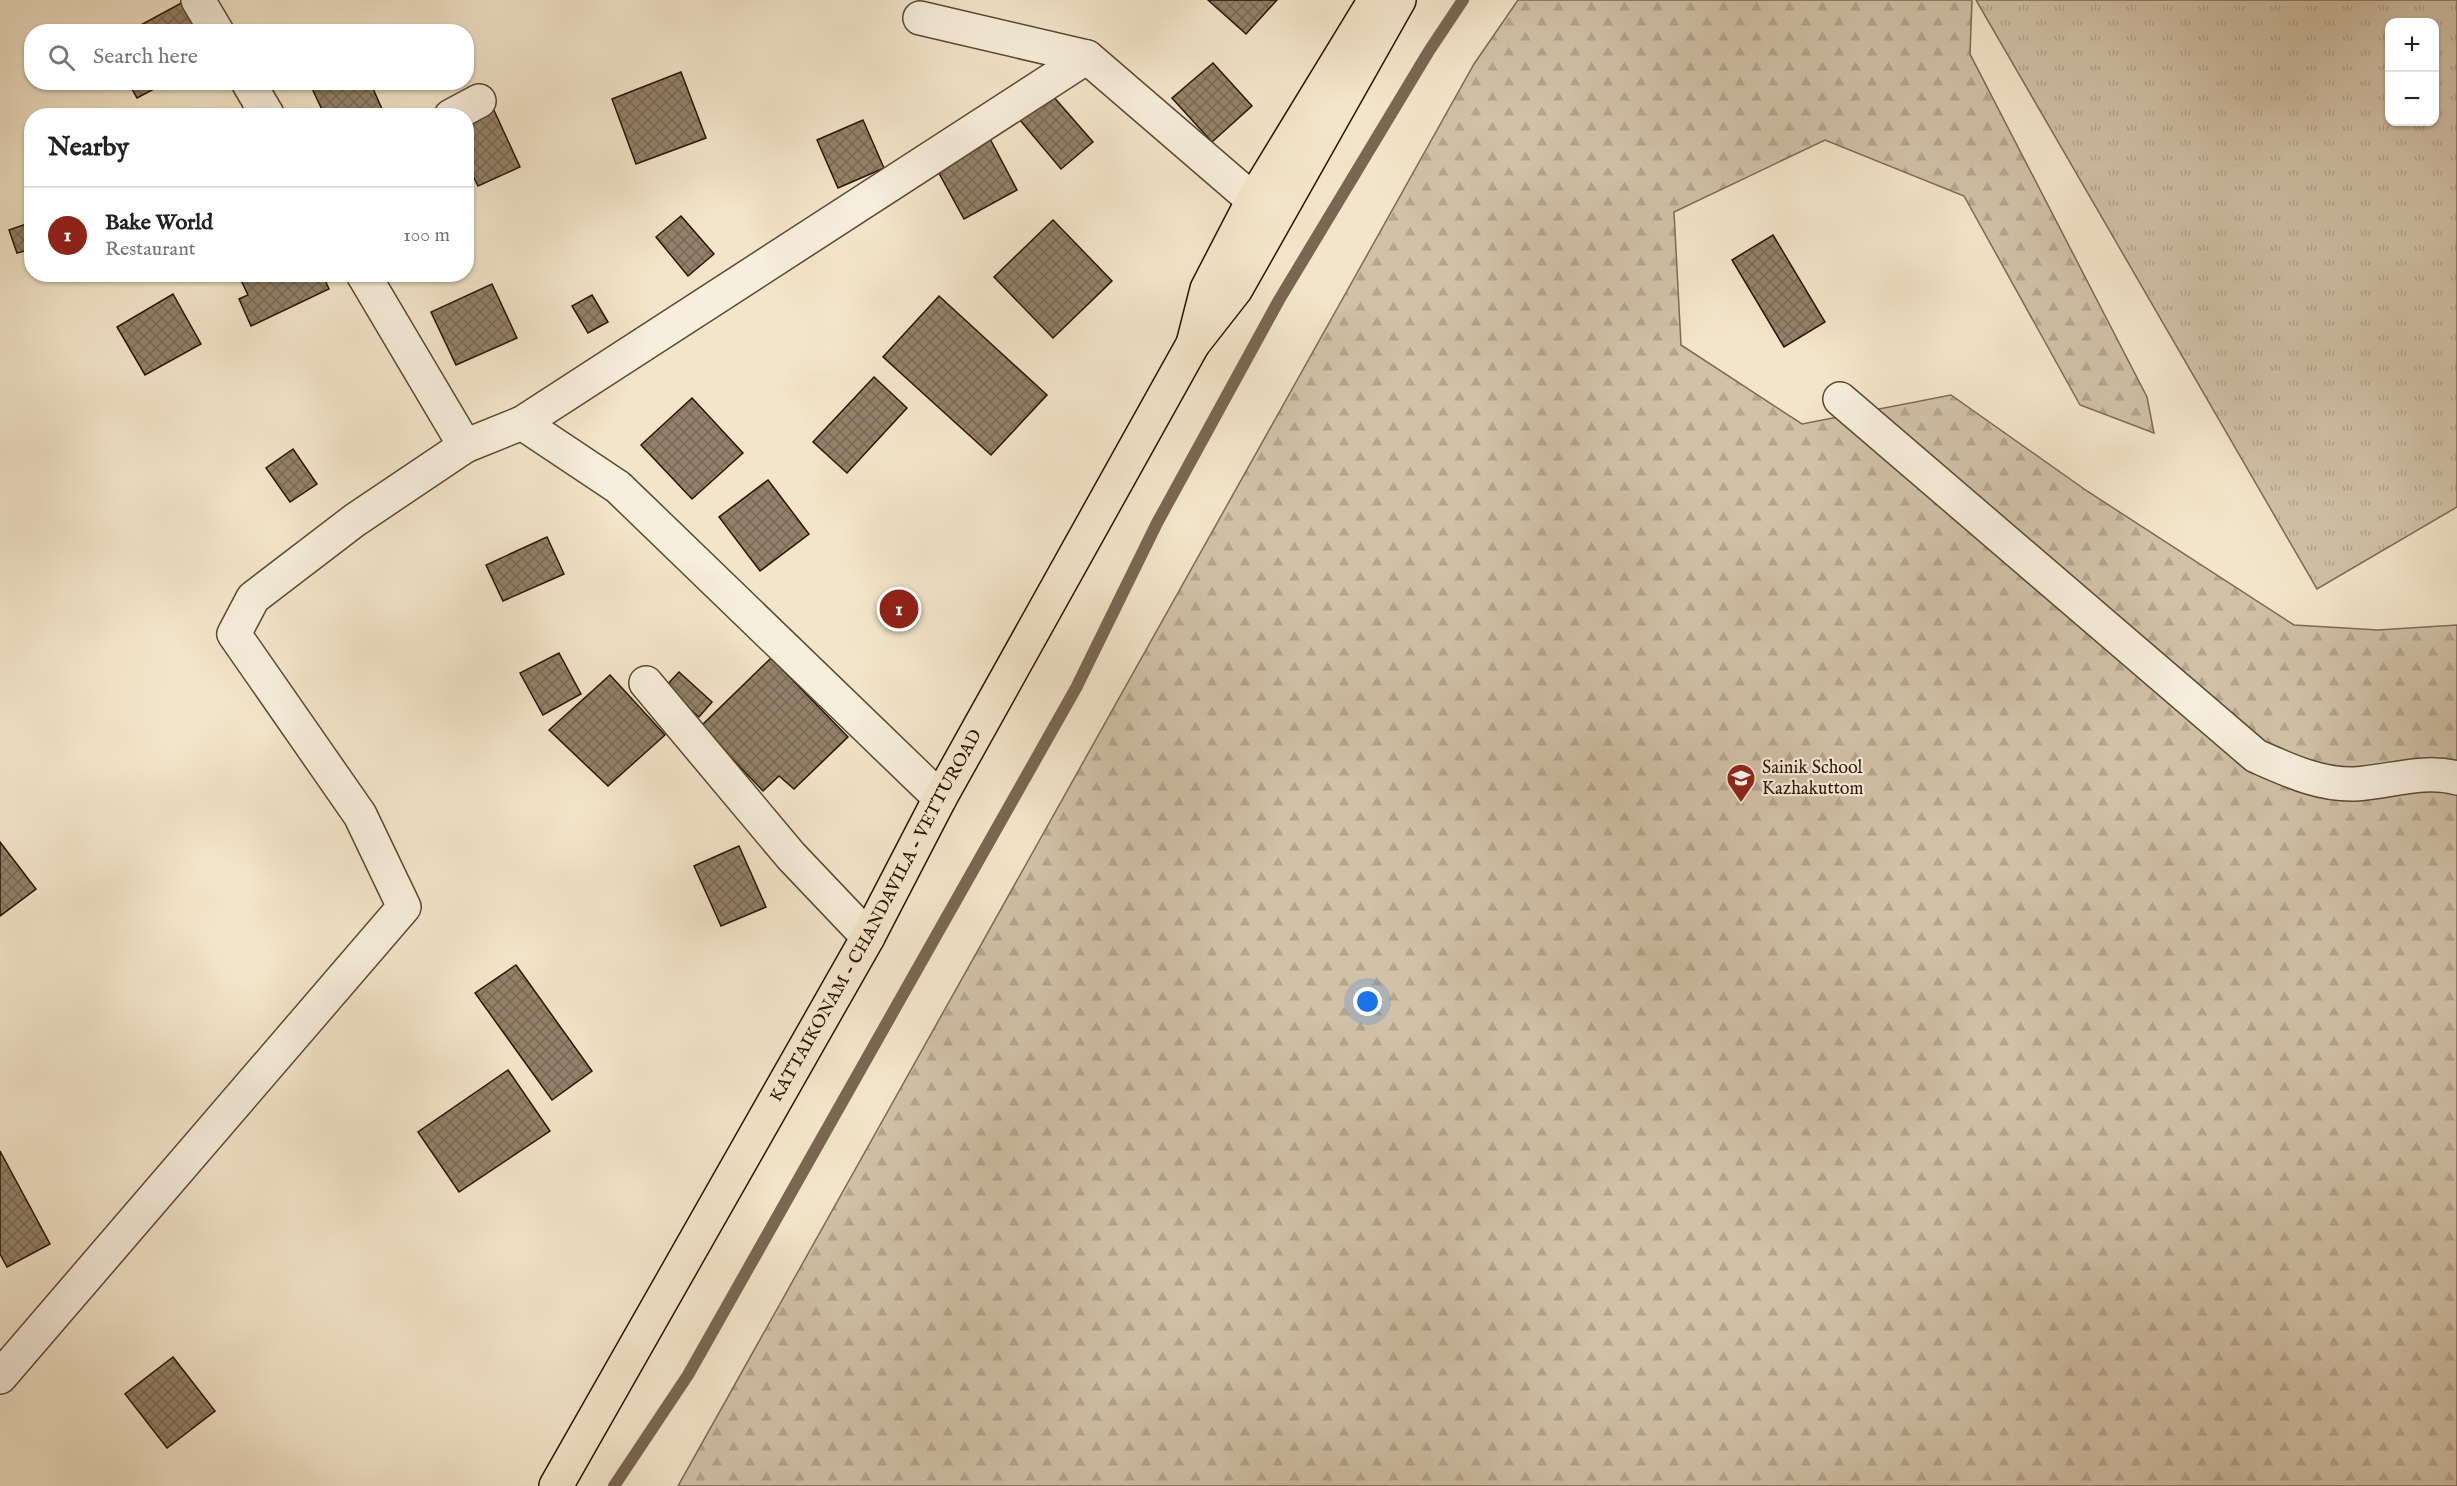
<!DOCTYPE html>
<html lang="en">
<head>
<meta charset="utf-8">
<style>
	body { margin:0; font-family:"IM FELL English",serif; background:#f6f6f6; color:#222 }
	.controls { position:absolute; right:18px; top:18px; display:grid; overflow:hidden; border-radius:12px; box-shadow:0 2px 4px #0004 }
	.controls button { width:54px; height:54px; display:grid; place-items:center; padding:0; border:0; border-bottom:2px solid #e0e0e0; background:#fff; color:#222; font:30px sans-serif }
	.you { position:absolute; left:1368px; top:1002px; width:21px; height:21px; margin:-15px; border:4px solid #fff; border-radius:50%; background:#1a73e8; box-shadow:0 0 0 9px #1a73e833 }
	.badge { display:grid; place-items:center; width:39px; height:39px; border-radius:50%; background:#8f2418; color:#fff; font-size:20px; font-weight:700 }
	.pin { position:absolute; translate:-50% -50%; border:3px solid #fff; box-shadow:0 2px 6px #0006 }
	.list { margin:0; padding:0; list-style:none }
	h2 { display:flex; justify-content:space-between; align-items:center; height:78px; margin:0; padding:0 24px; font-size:26px }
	h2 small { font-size:20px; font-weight:400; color:#767676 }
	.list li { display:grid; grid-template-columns:39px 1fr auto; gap:18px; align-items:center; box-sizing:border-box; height:96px; padding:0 24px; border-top:2px solid #e0e0e0 }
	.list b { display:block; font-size:22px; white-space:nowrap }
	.list p { margin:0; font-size:20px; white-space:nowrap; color:#767676 }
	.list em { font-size:20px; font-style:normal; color:#767676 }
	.icon { flex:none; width:33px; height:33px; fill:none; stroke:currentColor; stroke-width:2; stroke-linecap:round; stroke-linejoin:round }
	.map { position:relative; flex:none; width:2457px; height:1486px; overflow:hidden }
	.search { position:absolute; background:#fff; box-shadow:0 2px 4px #0004; left:24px; top:24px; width:450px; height:66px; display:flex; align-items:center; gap:15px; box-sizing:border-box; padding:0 21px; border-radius:24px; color:#767676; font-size:22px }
	.panel { position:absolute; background:#fff; box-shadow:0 2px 4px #0004; left:24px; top:108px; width:450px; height:174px; border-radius:24px }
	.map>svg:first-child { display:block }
</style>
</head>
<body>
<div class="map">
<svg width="2457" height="1486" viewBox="0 0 2457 1486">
	<defs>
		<pattern id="forest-firs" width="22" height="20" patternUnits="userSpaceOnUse" patternTransform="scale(1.5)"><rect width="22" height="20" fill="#d1c1a7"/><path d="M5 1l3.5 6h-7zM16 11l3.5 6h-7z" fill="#b4a58e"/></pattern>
		<pattern id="park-tufts" width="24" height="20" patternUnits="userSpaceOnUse" patternTransform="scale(1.5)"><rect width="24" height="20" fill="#d1c1a7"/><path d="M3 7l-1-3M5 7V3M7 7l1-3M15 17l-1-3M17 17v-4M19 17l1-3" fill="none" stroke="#b4a58e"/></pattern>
		<pattern id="building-cross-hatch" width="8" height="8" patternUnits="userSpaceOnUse" patternTransform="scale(1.5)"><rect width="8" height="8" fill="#938169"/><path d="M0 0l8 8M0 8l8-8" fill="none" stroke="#786854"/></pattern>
	</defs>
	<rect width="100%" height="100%" fill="#f3e5c9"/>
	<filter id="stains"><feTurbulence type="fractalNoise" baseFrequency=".00333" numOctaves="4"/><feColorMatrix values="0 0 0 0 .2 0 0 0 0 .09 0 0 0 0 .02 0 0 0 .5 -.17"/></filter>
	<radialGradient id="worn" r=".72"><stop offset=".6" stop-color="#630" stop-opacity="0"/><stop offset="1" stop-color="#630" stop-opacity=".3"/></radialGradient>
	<path fill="url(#forest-firs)" stroke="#7e6a54" stroke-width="1.5" d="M1518 0H1972L1970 54 2147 397 2154 433 2080 405 1964 196 1825 140 1674 212 1681 345 1802 424 1951 395 2087 491 2294 625 2378 630 2457 625V1486H678L1474 64Z"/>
	<path fill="url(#park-tufts)" stroke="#7e6a54" stroke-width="1.5" fill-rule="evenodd" d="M1976 0H2457V507L2317 589ZM2390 22H2434V122H2390Z"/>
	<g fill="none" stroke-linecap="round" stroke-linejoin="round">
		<path stroke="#7a6751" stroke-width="12" d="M614 1486 688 1375 1076 688 1157 523 1279 300 1429 51 1463 0"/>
	</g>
	<g fill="url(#building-cross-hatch)" stroke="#2a1402" stroke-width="1.5">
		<path d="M1208 0H1277L1246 34Z"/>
		<path d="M185 1 202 32H128Z"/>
		<path d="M1213 63 1252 106 1212 142 1172 98Z"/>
		<path d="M681 72 706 138 636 164 612 99Z"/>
		<path d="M128 82H167L137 98Z"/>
		<path d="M309 82H370L382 109 368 116H325Z"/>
		<path d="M1045 87 1093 142 1061 169 1014 113Z"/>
		<path d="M492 106 520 167 478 186 466 161V117Z"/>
		<path d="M863 120 884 168 838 188 817 140Z"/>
		<path d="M988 135 1017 190 964 219 934 164Z"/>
		<path d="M681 216 714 254 688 276 656 237Z"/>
		<path d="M1053 220 1112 281 1053 338 994 277Z"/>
		<path d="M32 222V249L17 253 9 230Z"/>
		<path d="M1773 235 1825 322 1784 347 1732 260Z"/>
		<path d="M238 274H322L329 289 251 326 239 299 248 295Z"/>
		<path d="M492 284 517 338 456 365 431 312Z"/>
		<path d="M173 294 201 344 145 375 117 327Z"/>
		<path d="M592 295 608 322 588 333 572 306Z"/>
		<path d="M939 296 1047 395 991 455 883 357Z"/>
		<path d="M874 377 907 408 847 473 813 442Z"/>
		<path d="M692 398 743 453 692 499 641 445Z"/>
		<path d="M293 449 317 484 290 502 266 468Z"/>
		<path d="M768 480 809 534 760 571 719 517Z"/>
		<path d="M547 537 564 574 503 601 486 565Z"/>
		<path d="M559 653 581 694 543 715 520 673Z"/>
		<path d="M771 658 848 737 794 789 779 776 763 791 701 726Z"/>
		<path d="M679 672 712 702 699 717 665 687Z"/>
		<path d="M610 675 665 735 608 786 549 730Z"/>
		<path d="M0 842 36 889 0 916Z"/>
		<path d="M739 846 766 907 721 926 694 866Z"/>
		<path d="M516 965 592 1071 552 1100 475 993Z"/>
		<path d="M508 1070 550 1131 459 1192 418 1132Z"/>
		<path d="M0 1151 50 1244 7 1267 0 1254Z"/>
		<path d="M173 1357 215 1411 167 1448 125 1394Z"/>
	</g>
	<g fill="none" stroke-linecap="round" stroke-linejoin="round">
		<g stroke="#5c4834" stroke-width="36">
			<g id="minor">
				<path d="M198 0 217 32"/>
				<path d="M920 18 1087 57 1253 200"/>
				<path d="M248 82 268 116"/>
				<path d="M451 116 479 101"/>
				<path d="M363 274 465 446 522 423 618 487 940 798"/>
				<path d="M1840 399 2256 756C2288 770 2319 785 2355 784 2388 782 2424 769 2457 778"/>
				<path d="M522 423 1087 57"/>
				<path d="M646 683 791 856 868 937"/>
				<path d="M0 1377 404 907 360 815 234 634 253 598 355 520 465 446"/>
			</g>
		</g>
		<g stroke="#2a1402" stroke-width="36">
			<g id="major">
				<path d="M1375 0 1253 200 1207 289 1193 344 1236 289 1399 0"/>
				<path id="s1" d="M556 1486 868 937 940 798 1193 344"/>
			</g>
		</g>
		<use href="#minor" stroke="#f7eedc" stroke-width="33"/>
		<use href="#major" stroke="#f3e5c9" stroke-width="33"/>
	</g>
	<defs>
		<g id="school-pin" transform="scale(1.5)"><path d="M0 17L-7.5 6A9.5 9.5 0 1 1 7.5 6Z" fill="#8f2418" stroke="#f7eedc"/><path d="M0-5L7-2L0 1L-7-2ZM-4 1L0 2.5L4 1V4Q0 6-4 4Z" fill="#fff"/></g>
	</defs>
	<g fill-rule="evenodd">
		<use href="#school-pin" x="1741" y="778"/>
	</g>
	<g text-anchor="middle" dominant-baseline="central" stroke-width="4.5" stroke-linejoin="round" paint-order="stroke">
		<g font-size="18" fill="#2a1402" stroke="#f7eedc" text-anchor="start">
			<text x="1762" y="768">Sainik School<tspan x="1762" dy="21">Kazhakuttom</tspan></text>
		</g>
		<g font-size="18" fill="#2a1402" stroke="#f7eedc">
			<text stroke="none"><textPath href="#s1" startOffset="654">KATTAIKONAM - CHANDAVILA - VETTUROAD</textPath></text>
		</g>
	</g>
	<rect width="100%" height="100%" filter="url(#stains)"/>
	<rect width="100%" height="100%" fill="url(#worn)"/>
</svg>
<div class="controls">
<button>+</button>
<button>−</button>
</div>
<div class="you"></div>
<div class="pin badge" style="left:899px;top:609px">1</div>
<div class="search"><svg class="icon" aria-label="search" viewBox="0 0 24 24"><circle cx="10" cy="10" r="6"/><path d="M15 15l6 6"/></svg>Search here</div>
<section class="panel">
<h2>Nearby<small></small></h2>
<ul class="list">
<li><span class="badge">1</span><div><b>Bake World</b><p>Restaurant</p></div><em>100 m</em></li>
</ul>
</section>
</div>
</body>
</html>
